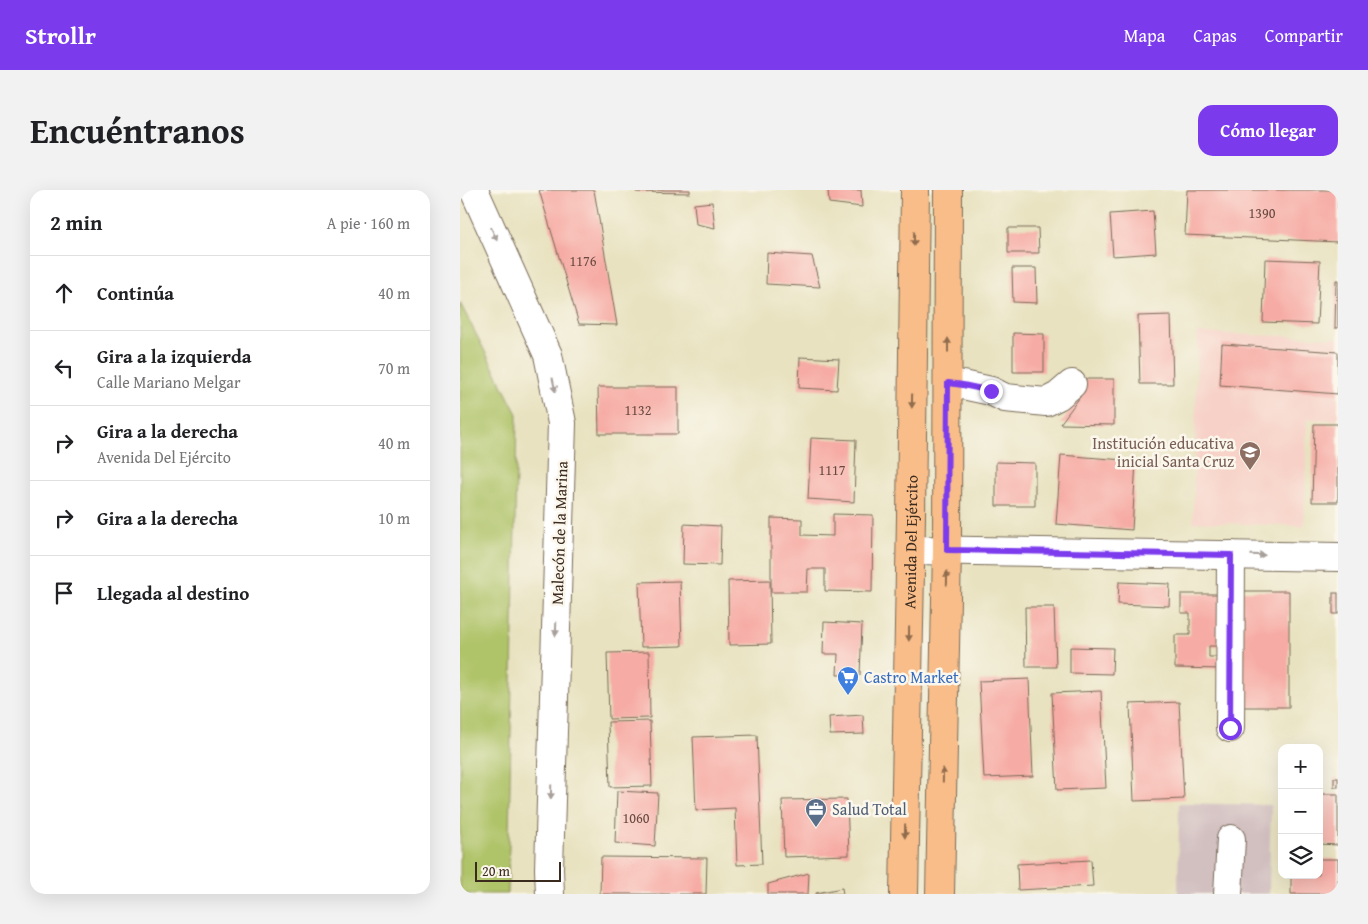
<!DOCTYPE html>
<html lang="es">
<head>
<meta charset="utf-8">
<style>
	body { margin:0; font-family:"Gentium Book Plus",serif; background:#f2f2f2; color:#202124 }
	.controls { position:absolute; right:15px; bottom:15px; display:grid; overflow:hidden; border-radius:10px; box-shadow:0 5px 20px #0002 }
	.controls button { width:45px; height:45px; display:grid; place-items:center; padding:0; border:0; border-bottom:1px solid #e0e0e0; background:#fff; color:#202124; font:25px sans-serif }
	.scale { position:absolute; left:15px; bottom:12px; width:86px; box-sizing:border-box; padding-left:5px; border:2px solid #3b2a1e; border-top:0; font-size:14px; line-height:18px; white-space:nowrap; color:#3b2a1e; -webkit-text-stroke:4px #fbf7ec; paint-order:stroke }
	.stop { position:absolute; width:15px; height:15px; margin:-11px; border:4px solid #7c3aed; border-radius:50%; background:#fff }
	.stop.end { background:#7c3aed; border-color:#fff; box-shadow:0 1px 5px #0008 }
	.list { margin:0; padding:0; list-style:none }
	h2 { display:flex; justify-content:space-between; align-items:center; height:65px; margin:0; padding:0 20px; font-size:21px }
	h2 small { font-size:16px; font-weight:400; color:#757577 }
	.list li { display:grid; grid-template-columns:32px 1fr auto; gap:15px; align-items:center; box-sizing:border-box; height:75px; padding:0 20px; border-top:1px solid #e0e0e0 }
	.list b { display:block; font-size:19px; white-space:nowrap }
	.list p { margin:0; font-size:16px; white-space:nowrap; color:#757577 }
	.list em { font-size:16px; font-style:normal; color:#757577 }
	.icon { flex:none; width:28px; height:28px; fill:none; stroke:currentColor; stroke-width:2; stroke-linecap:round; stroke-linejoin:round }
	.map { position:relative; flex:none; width:878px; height:704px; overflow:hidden; border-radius:15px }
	header { display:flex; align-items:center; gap:30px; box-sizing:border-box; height:70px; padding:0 25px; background:#7c3aed; color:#fff }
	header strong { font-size:24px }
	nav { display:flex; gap:28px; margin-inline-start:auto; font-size:18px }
	.intro { display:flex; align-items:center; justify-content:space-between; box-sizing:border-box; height:120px; padding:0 30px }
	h1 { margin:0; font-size:35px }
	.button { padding:12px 22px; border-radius:15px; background:#7c3aed; color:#fff; font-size:18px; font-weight:700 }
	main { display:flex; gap:30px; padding:0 30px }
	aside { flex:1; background:#fff; border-radius:15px; box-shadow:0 5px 20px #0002 }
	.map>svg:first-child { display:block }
</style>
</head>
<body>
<header>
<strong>Strollr</strong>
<nav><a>Mapa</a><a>Capas</a><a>Compartir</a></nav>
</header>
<div class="intro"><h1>Encuéntranos</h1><a class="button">Cómo llegar</a></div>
<main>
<aside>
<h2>2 min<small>A pie · 160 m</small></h2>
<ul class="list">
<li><svg class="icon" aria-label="ahead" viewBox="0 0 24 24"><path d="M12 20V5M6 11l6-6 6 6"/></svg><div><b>Continúa</b></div><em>40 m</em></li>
<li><svg class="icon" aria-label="left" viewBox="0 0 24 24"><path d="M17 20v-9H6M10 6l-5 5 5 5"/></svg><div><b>Gira a la izquierda</b><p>Calle Mariano Melgar</p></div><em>70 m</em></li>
<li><svg class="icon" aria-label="right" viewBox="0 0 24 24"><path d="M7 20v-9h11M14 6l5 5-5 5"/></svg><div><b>Gira a la derecha</b><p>Avenida Del Ejército</p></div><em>40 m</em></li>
<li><svg class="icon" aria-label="right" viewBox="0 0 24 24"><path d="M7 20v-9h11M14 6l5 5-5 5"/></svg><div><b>Gira a la derecha</b></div><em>10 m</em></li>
<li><svg class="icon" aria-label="arrive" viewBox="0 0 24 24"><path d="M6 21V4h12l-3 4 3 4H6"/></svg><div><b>Llegada al destino</b></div></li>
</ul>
</aside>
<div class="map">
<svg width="878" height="704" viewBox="0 0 878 704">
	<rect width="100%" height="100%" fill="#fbf7ec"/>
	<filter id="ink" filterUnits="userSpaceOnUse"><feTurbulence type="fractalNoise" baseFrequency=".02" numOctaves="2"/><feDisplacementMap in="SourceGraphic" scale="10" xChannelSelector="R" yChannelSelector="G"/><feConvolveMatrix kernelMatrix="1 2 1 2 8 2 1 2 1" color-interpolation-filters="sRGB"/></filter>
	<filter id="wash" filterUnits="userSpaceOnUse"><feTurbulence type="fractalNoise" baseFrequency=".0096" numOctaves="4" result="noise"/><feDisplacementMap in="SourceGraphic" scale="20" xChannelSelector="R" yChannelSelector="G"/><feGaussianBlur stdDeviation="1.12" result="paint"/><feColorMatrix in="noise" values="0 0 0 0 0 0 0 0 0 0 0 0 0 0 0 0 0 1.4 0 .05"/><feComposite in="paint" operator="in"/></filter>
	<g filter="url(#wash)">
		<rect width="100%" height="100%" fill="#e8e2c0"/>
		<path fill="#f7d1c7" d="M738 143 878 148V230L847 229 844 336 733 332Z"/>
		<path fill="#d2bfc0" d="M719 613 811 615 809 704H718Z"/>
		<path fill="#afc368" stroke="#757643" d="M0 113 57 224 48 704H0Z"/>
		<g id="blocks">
			<g fill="#f6aba4">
				<path d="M79 0H134L157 135 119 134Z"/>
				<path d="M176 0H230V3L176 2Z"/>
				<path d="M368 0H401L402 17 369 13Z"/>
				<path d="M727 0H878V52L725 45Z"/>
				<path d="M252 12 255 38 236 34 234 14Z"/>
				<path d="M693 21 696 63 653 66 650 24Z"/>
				<path d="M548 38H578L579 63H548Z"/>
				<path d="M307 63 352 66 360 97 306 94Z"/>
				<path d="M805 69 860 71 857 134 803 132Z"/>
				<path d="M552 78H576L577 113 553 112Z"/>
				<path d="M876 90H878V138H875Z"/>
				<path d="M711 125 713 194H680L678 126Z"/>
				<path d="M553 143 584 144V182H553Z"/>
				<path d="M762 154 878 162V204L760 195Z"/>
				<path d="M340 167 379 169 377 200 339 198Z"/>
				<path d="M620 189H654V235L600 234 620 207Z"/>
				<path d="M138 197H218V244H139Z"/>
				<path d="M854 234H878V312H852Z"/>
				<path d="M351 248 396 250 394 312 348 309Z"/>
				<path d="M601 265 676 271 672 340 596 334Z"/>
				<path d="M536 272 575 273V316H536Z"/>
				<path d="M373 324 413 325 412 402 365 401V379H348L347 402H311V328L342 329V345L373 346Z"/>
				<path d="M224 334 261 336 260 375 223 374Z"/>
				<path d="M310 390 311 454 269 455 268 391Z"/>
				<path d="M220 391 222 456 181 457 179 392Z"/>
				<path d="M659 392 710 394 709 416 658 414Z"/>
				<path d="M780 401H829V517H781Z"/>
				<rect x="873" y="403" width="5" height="21"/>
				<path d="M721 404H766V456H749V467H764V479L715 478V445H730V423H721Z"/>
				<path d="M565 417H594L596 477H566Z"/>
				<path d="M364 432 402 434 400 485H377L378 464H363Z"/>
				<path d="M610 457 653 458 652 484 610 483Z"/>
				<path d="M189 462 190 528 149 529 147 463Z"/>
				<path d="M569 489 573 586 524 588 519 491Z"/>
				<path d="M641 501 646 598 597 600 592 503Z"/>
				<path d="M719 512 724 609 674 611 670 514Z"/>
				<path d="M403 525 404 544 370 545 369 527Z"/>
				<path d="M190 531 192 596 150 597 148 532Z"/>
				<path d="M297 545 302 674 277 675 275 618 236 620 233 547Z"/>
				<rect x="874" y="588" width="4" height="9"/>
				<path d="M157 601 198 603 195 656 155 653Z"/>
				<path d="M859 604H878V655L859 654Z"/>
				<path d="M387 609 389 665 324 667 322 610Z"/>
				<path d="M141 667 247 668 246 704H140Z"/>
				<path d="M859 669H878V704H831V685H859Z"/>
				<path d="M631 670 633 696 558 700 557 674Z"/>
				<path d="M349 683 348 704H308V694Z"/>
				<path d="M382 698 383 704H356V703Z"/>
			</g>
		</g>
	</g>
	<g filter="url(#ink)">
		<use href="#blocks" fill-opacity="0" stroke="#786a57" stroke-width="1"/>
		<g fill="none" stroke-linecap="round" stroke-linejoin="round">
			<g stroke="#786a57" stroke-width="30">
				<g id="minor">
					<path d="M14 0 88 165 102 233 89 679 90 704"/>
					<path d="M488 193 503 195 531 201 545 208 586 212 598 206 612 194"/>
					<path d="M451 360 878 367"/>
					<path d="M770 538 771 365"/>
					<path d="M768 704 771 649"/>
				</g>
			</g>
			<g stroke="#786a57" stroke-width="30">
				<g id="major">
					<path id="s1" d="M444 704 451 327 455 0"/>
					<path d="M480 704 487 360 488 0"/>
				</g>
			</g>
			<use href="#minor" stroke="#fff" stroke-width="28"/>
			<use href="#major" stroke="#f9bd89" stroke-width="28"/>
		</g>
		<defs><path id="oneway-solid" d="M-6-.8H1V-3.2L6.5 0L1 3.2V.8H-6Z" transform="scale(1.25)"/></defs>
		<g fill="#a79f9a">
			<use href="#oneway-solid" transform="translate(34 44) rotate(66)"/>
			<use href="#oneway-solid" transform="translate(94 195) rotate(78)"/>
			<use href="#oneway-solid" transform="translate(798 365) rotate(1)"/>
			<use href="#oneway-solid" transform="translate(96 439) rotate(92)"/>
			<use href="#oneway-solid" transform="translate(91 602) rotate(92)"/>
		</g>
		<g fill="#906c4e">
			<use href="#oneway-solid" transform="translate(454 49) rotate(91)"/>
			<use href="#oneway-solid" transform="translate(488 155) rotate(-90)"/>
			<use href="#oneway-solid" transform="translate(452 211) rotate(91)"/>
			<use href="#oneway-solid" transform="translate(487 388) rotate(-89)"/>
			<use href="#oneway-solid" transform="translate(449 444) rotate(91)"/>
			<use href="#oneway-solid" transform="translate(483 585) rotate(-89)"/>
			<use href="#oneway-solid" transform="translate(445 641) rotate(91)"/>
		</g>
	</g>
	<g fill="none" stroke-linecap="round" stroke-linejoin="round" filter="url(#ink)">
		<path stroke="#7c3aed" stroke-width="6" d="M531 201 503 195 488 193 487 360 771 365 770 538"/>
	</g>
	<defs>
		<g id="school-pin" transform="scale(1.125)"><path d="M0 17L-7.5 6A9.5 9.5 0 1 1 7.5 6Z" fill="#8d6e63" stroke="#fbf7ec"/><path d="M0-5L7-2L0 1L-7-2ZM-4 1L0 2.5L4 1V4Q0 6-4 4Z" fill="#fff"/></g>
		<g id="supermarket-pin" transform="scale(1.125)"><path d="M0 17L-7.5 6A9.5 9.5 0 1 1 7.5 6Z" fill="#3f7fe0" stroke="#fbf7ec"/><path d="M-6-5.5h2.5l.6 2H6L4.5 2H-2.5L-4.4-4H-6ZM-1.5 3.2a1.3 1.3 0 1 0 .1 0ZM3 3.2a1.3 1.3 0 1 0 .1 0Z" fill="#fff"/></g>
		<g id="office-pin" transform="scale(1.125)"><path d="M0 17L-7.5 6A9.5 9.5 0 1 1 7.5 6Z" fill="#5c6f8a" stroke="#fbf7ec"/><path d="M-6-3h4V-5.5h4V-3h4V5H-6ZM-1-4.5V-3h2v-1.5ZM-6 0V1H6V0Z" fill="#fff"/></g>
	</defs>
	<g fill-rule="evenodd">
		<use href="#school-pin" x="790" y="262"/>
		<use href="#supermarket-pin" x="388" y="487"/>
		<use href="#office-pin" x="356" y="619"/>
	</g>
	<g text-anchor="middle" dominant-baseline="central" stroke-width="5" stroke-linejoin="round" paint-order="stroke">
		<g font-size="14" fill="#6a4a40">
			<text x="802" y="23">1390</text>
			<text x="123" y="71">1176</text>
			<text x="178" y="220">1132</text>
			<text x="372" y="280">1117</text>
			<text x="176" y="628">1060</text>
		</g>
		<g font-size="16" fill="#785e54" stroke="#fbf7ec" text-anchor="end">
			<text x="774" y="253">Institución educativa<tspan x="774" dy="18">inicial Santa Cruz</tspan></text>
		</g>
		<g font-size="16" fill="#3b2a1e" stroke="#fbf7ec">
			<text transform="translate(99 343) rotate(-88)">Malecón de la Marina</text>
			<text stroke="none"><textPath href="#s1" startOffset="352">Avenida Del Ejército</textPath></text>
		</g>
		<g font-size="16" fill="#366cbe" stroke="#fbf7ec" text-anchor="start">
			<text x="404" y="487">Castro Market</text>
		</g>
		<g font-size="16" fill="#4e5e75" stroke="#fbf7ec" text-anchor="start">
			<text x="372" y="619">Salud Total</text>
		</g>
	</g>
</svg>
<div class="controls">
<button>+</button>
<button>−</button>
<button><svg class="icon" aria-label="layers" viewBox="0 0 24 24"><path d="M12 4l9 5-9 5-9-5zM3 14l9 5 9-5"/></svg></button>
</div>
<div class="scale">20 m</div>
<div class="stop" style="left:770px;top:538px"></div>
<div class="stop end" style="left:531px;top:201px"></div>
</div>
</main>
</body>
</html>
